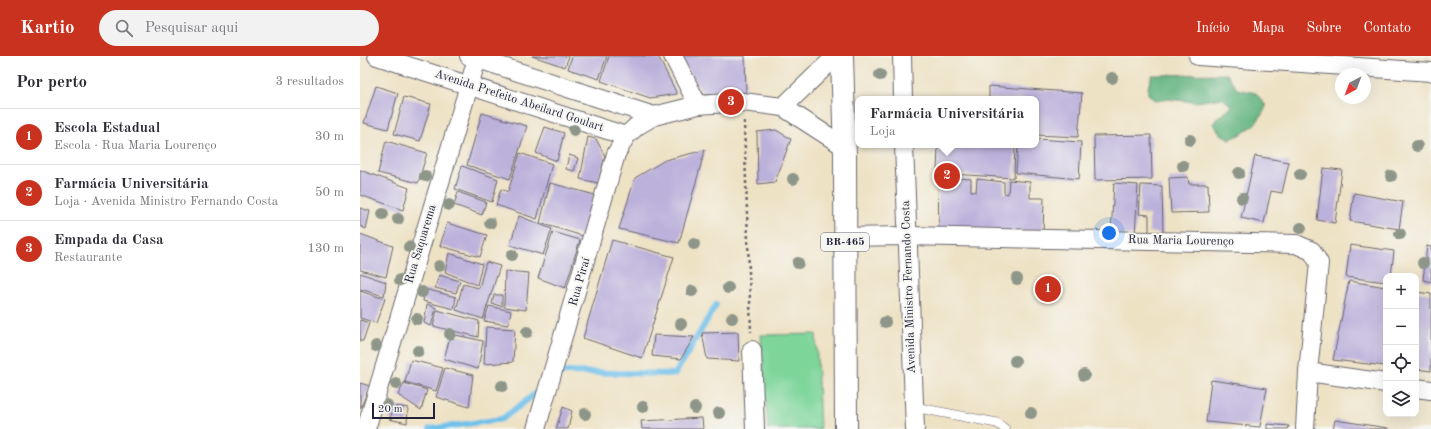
<!DOCTYPE html>
<html lang="pt">
<head>
<meta charset="utf-8">
<style>
	body { margin:0; font-family:"Old Standard TT",serif; background:#f2f2f3; color:#2b2b33 }
	.controls { position:absolute; right:12px; bottom:12px; display:grid; overflow:hidden; border-radius:8px; box-shadow:0 4px 16px #0002 }
	.controls button { width:36px; height:36px; display:grid; place-items:center; padding:0; border:0; border-bottom:1px solid #e1e1e2; background:#fff; color:#2b2b33; font:20px sans-serif }
	.compass { position:absolute; left:975px; top:12px; width:36px; height:36px; border-radius:50%; background:#fff; box-shadow:0 4px 16px #0002; rotate:221deg }
	.scale { position:absolute; left:12px; bottom:10px; width:63px; box-sizing:border-box; padding-left:4px; border:2px solid #22223b; border-top:0; font-size:11px; line-height:14px; white-space:nowrap; color:#22223b; -webkit-text-stroke:3px #f6f6f2; paint-order:stroke }
	.you { position:absolute; left:749px; top:177px; width:14px; height:14px; margin:-10px; border:3px solid #fff; border-radius:50%; background:#1a73e8; box-shadow:0 0 0 6px #1a73e833 }
	.badge { display:grid; place-items:center; width:26px; height:26px; border-radius:50%; background:#c8321e; color:#fff; font-size:13px; font-weight:700 }
	.pin { position:absolute; translate:-50% -50%; border:2px solid #fff; box-shadow:0 1px 4px #0006 }
	.popup { position:absolute; left:495px; top:40px; width:184px; height:52px; box-sizing:border-box; display:grid; place-content:center; border-radius:8px; background:#fff; filter:drop-shadow(0 1px 3px #0005); font-size:13px; white-space:nowrap; color:#7c7c81 }
	.popup b { font-size:15px; color:#2b2b33 }
	.popup::after { content:''; position:absolute; left:50%; top:100%; margin-left:-8px; border:8px solid transparent; border-top-color:#fff }
	.list { margin:0; padding:0; list-style:none }
	h2 { display:flex; justify-content:space-between; align-items:center; height:52px; margin:0; padding:0 16px; font-size:17px }
	h2 small { font-size:13px; font-weight:400; color:#7c7c81 }
	.list li { display:grid; grid-template-columns:26px 1fr auto; gap:12px; align-items:center; box-sizing:border-box; height:56px; padding:0 16px; border-top:1px solid #e1e1e2 }
	.list b { display:block; font-size:15px; white-space:nowrap }
	.list p { margin:0; font-size:13px; white-space:nowrap; color:#7c7c81 }
	.list em { font-size:13px; font-style:normal; color:#7c7c81 }
	.icon { flex:none; width:22px; height:22px; fill:none; stroke:currentColor; stroke-width:2; stroke-linecap:round; stroke-linejoin:round }
	.map { position:relative; flex:none; width:1071px; height:373px; overflow:hidden }
	header { display:flex; align-items:center; gap:24px; box-sizing:border-box; height:56px; padding:0 20px; background:#c8321e; color:#fff }
	header strong { font-size:19px }
	nav { display:flex; gap:22px; margin-inline-start:auto; font-size:14px }
	.search { width:280px; height:36px; background:#f2f2f3; display:flex; align-items:center; gap:10px; box-sizing:border-box; padding:0 14px; border-radius:22px; color:#7c7c81; font-size:15px }
	main { display:flex }
	aside { flex:1; background:#fff }
	.map>svg:first-child { display:block }
</style>
</head>
<body>
<header>
<strong>Kartio</strong>
<div class="search"><svg class="icon" aria-label="search" viewBox="0 0 24 24"><circle cx="10" cy="10" r="6"/><path d="M15 15l6 6"/></svg>Pesquisar aqui</div>
<nav><a>Início</a><a>Mapa</a><a>Sobre</a><a>Contato</a></nav>
</header>
<main>
<aside>
<h2>Por perto<small>3 resultados</small></h2>
<ul class="list">
<li><span class="badge">1</span><div><b>Escola Estadual</b><p>Escola · Rua Maria Lourenço</p></div><em>30 m</em></li>
<li><span class="badge">2</span><div><b>Farmácia Universitária</b><p>Loja · Avenida Ministro Fernando Costa</p></div><em>50 m</em></li>
<li><span class="badge">3</span><div><b>Empada da Casa</b><p>Restaurante</p></div><em>130 m</em></li>
</ul>
</aside>
<div class="map">
<svg width="1071" height="373" viewBox="0 0 1071 373">
	<rect width="100%" height="100%" fill="#f6f6f2"/>
	<filter id="ink" filterUnits="userSpaceOnUse"><feTurbulence type="fractalNoise" baseFrequency=".025" numOctaves="2"/><feDisplacementMap in="SourceGraphic" scale="8" xChannelSelector="R" yChannelSelector="G"/><feConvolveMatrix kernelMatrix="1 2 1 2 8 2 1 2 1" color-interpolation-filters="sRGB"/></filter>
	<filter id="wash" filterUnits="userSpaceOnUse"><feTurbulence type="fractalNoise" baseFrequency=".012" numOctaves="4" result="noise"/><feDisplacementMap in="SourceGraphic" scale="16" xChannelSelector="R" yChannelSelector="G"/><feGaussianBlur stdDeviation="0.9" result="paint"/><feColorMatrix in="noise" values="0 0 0 0 0 0 0 0 0 0 0 0 0 0 0 0 0 1.4 0 .05"/><feComposite in="paint" operator="in"/></filter>
	<g filter="url(#wash)">
		<rect width="100%" height="100%" fill="#eee2c5"/>
		<path fill="#7dd59a" stroke="#507c6a" d="M456 278 460 373H408L401 279Z"/>
		<path fill="#66b682" stroke="#446c5e" d="M867 18 877 33 896 37 906 50C900 67 886 77 870 83L861 78 853 68C857 60 866 57 872 50L862 42 836 46 806 43 797 45 788 38V31L792 19Z"/>
		<g fill="none" stroke-linecap="round" stroke-linejoin="round">
			<g stroke="#6fc1eb" stroke-width="6">
				<path d="M195 323 204 316 315 318 356 249"/>
				<path d="M70 373 142 363 183 332"/>
			</g>
		</g>
		<g id="blocks">
			<g fill="#bcb1db">
				<path d="M172 0H209L205 11Z"/>
				<path d="M212 0H247L239 23 208 13Z"/>
				<path d="M249 0H298L317 38 290 42 241 25Z"/>
				<path d="M318 0H385L386 38 344 39Z"/>
				<path d="M16 30 38 37 28 73 4 67Z"/>
				<path d="M629 30 722 37 718 81 676 79V43H629Z"/>
				<path d="M44 41 71 48 60 85 34 78Z"/>
				<path d="M122 57 167 70 150 123 107 109Z"/>
				<path d="M185 71 204 77 197 105 176 97Z"/>
				<path d="M416 74 431 83 415 126 398 128 397 76Z"/>
				<path d="M791 79 792 123 735 124 734 80Z"/>
				<path d="M228 81 236 83 245 100 238 127 220 123Z"/>
				<path d="M676 83 721 86 719 123 656 117 658 89H676Z"/>
				<path d="M26 85 67 97 58 127 18 117Z"/>
				<path d="M578 89H655L654 122 577 117Z"/>
				<path d="M345 94 319 187 259 173 275 122 305 104Z"/>
				<path d="M160 97 192 108 177 163 136 149 141 133 148 136Z"/>
				<path d="M209 99 218 102 214 115 206 113Z"/>
				<path d="M895 100 929 106 922 137 911 135 904 167 881 162Z"/>
				<path d="M102 110 138 123 132 146 95 133Z"/>
				<path d="M963 112 982 114 975 167 957 164Z"/>
				<path d="M0 114 49 132 43 154 0 139Z"/>
				<path d="M578 121 611 123V135L616 136 617 123 644 126V137L648 138 649 124 670 126V142H684L683 179 579 178Z"/>
				<path d="M828 121 829 128H848L849 156 811 157 809 122Z"/>
				<path d="M190 127 235 139 223 180 180 167Z"/>
				<path d="M754 127 778 129 775 179 751 178Z"/>
				<path d="M781 129 802 130 803 178 789 176V159L779 158Z"/>
				<path d="M98 136 126 146 122 159 94 149Z"/>
				<path d="M994 137 1043 146 1039 173 990 165Z"/>
				<path d="M0 152 10 155 6 173 0 170Z"/>
				<path d="M159 160 192 173 183 199 150 189Z"/>
				<path d="M87 167 127 179 120 201 80 190Z"/>
				<path d="M193 176 220 184 205 232 178 222Z"/>
				<path d="M0 178 33 190 26 221 0 214Z"/>
				<path d="M252 184 314 201 282 302 223 282Z"/>
				<path d="M990 189 1034 195 1031 220H1026V226L986 221Z"/>
				<path d="M1067 190 1071 191V226L1063 224Z"/>
				<path d="M89 197 122 208 117 229 85 216Z"/>
				<path d="M126 206 140 210 123 263 96 254 103 228 119 232Z"/>
				<path d="M145 215 169 217 166 254 144 251Z"/>
				<path d="M0 217 26 226 24 240 0 233Z"/>
				<path d="M79 219 100 225 96 237 75 232Z"/>
				<path d="M989 225 1026 231V310L973 304Z"/>
				<path d="M65 233 96 241 94 253 63 245Z"/>
				<path d="M0 235 25 243 16 267 0 262Z"/>
				<path d="M1056 236 1071 238V315L1056 313Z"/>
				<path d="M134 239H142V250L132 248Z"/>
				<path d="M67 248 76 252 71 270 64 267Z"/>
				<path d="M129 250 151 255 148 269 124 265Z"/>
				<path d="M77 254 119 265 118 281 73 270Z"/>
				<path d="M0 264 9 267 3 285H0Z"/>
				<path d="M126 271 155 273 153 306 124 308Z"/>
				<path d="M378 276 379 305 347 303 342 277Z"/>
				<path d="M91 278 123 285 118 313 84 303Z"/>
				<path d="M294 279 334 281 321 303 292 300Z"/>
				<path d="M51 304 83 312 76 335 45 326Z"/>
				<path d="M85 312 113 319 109 351 76 341Z"/>
				<path d="M851 324 907 332 900 371 846 366Z"/>
				<path d="M0 327 10 330 0 353Z"/>
				<path d="M44 327 67 334 61 354 38 339Z"/>
				<path d="M36 350 48 352 47 367 29 363Z"/>
				<path d="M203 351 212 355 208 373H196Z"/>
				<path d="M342 362 343 373H282L281 365Z"/>
				<path d="M975 364 1028 372V373H973Z"/>
				<path d="M907 368 929 370 928 373H907Z"/>
			</g>
		</g>
	</g>
	<g filter="url(#ink)">
		<use href="#blocks" fill-opacity="0" stroke="#69656b" stroke-width="1"/>
		<g fill="none" stroke-linecap="round" stroke-linejoin="round">
			<g stroke="#69656b" stroke-width="10">
				<path id="service" d="M554 351 637 367 645 373"/>
			</g>
			<g stroke="#69656b" stroke-width="20">
				<g id="minor">
					<path d="M17 0 266 80"/>
					<path d="M109 0 294 60"/>
					<path d="M313 0 338 49"/>
					<path d="M542 0 543 43"/>
					<path d="M838 0 1071 16"/>
					<path d="M423 51 476 0"/>
					<path d="M544 89 555 373"/>
					<path d="M485 181 547 180 936 188 952 195 959 207 948 316 945 373"/>
					<path d="M392 294 395 373"/>
					<path d="M948 316 1026 327"/>
					<path d="M1056 332 1071 334"/>
					<path d="M6 373 117 3"/>
					<path d="M176 373 256 98 266 80 277 70 294 60 338 49 383 46 423 51 485 91"/>
				</g>
			</g>
			<g stroke="#69656b" stroke-width="24">
				<path id="trunk" d="M482 0 485 99 486 373"/>
			</g>
			<path stroke="#69656b" stroke-width="2.5" stroke-dasharray="3 3" stroke-linecap="butt" d="M384 65 391 276"/>
			<use href="#service" stroke="#fff" stroke-width="9"/>
			<use href="#minor" stroke="#fff" stroke-width="18"/>
			<use href="#trunk" stroke="#fff" stroke-width="22"/>
		</g>
		<g fill="#8d9689">
			<circle cx="520" cy="19" r="6"/>
			<circle cx="752" cy="22" r="6"/>
			<circle cx="214" cy="74" r="6"/>
			<circle cx="830" cy="84" r="6"/>
			<circle cx="1057" cy="90" r="6"/>
			<circle cx="823" cy="110" r="6"/>
			<circle cx="879" cy="117" r="6"/>
			<circle cx="940" cy="118" r="6"/>
			<circle cx="65" cy="120" r="6"/>
			<circle cx="1031" cy="120" r="6"/>
			<circle cx="433" cy="123" r="6"/>
			<circle cx="882" cy="142" r="6"/>
			<circle cx="89" cy="149" r="6"/>
			<circle cx="23" cy="158" r="6"/>
			<circle cx="38" cy="163" r="6"/>
			<circle cx="130" cy="167" r="6"/>
			<circle cx="941" cy="172" r="6"/>
			<circle cx="1040" cy="178" r="6"/>
			<circle cx="334" cy="188" r="6"/>
			<circle cx="49" cy="191" r="6"/>
			<circle cx="152" cy="199" r="6"/>
			<circle cx="438" cy="207" r="6"/>
			<circle cx="1063" cy="207" r="6"/>
			<circle cx="79" cy="210" r="6"/>
			<circle cx="657" cy="223" r="6"/>
			<circle cx="40" cy="224" r="6"/>
			<circle cx="368" cy="232" r="6"/>
			<circle cx="332" cy="235" r="6"/>
			<circle cx="62" cy="236" r="6"/>
			<circle cx="372" cy="262" r="6"/>
			<circle cx="57" cy="263" r="6"/>
			<circle cx="525" cy="266" r="6"/>
			<circle cx="321" cy="268" r="6"/>
			<circle cx="167" cy="276" r="6"/>
			<circle cx="90" cy="278" r="6"/>
			<circle cx="16" cy="290" r="6"/>
			<circle cx="58" cy="295" r="6"/>
			<circle cx="655" cy="305" r="6"/>
			<circle cx="724" cy="319" r="6"/>
			<circle cx="36" cy="328" r="6"/>
			<circle cx="142" cy="330" r="6"/>
			<circle cx="27" cy="349" r="6"/>
			<circle cx="283" cy="351" r="6"/>
			<circle cx="335" cy="352" r="6"/>
			<circle cx="359" cy="357" r="6"/>
			<circle cx="671" cy="357" r="6"/>
			<circle cx="225" cy="358" r="6"/>
		</g>
	</g>
	<g text-anchor="middle" dominant-baseline="central" stroke-width="4" stroke-linejoin="round" paint-order="stroke">
		<rect fill="#f6f6f2" stroke="#626272" stroke-width="1" x="461" y="177" width="48" height="18" rx="3"/>
		<g font-size="11" font-weight="bold" fill="#22223b">
			<text x="485" y="186">BR-465</text>
		</g>
		<g font-size="12" fill="#22223b" stroke="#f6f6f2">
			<text transform="translate(159 45) rotate(18)">Avenida Prefeito Abeilard Goulart</text>
			<text transform="translate(821 185) rotate(1)">Rua Maria Lourenço</text>
			<text transform="translate(61 188) rotate(-73)">Rua Saquarema</text>
			<text transform="translate(220 226) rotate(-74)">Rua Piraí</text>
			<text transform="translate(549 231) rotate(-92)">Avenida Ministro Fernando Costa</text>
		</g>
	</g>
</svg>
<div class="controls">
<button>+</button>
<button>−</button>
<button><svg class="icon" aria-label="locate" viewBox="0 0 24 24"><circle cx="12" cy="12" r="6"/><path d="M12 2v4M12 18v4M2 12h4M18 12h4"/></svg></button>
<button><svg class="icon" aria-label="layers" viewBox="0 0 24 24"><path d="M12 4l9 5-9 5-9-5zM3 14l9 5 9-5"/></svg></button>
</div>
<svg class="compass" viewBox="-18 -18 36 36"><path d="M0-13l5 13h-10z" fill="#e53935"/><path d="M0 13l5-13h-10z" fill="#7c7c81"/></svg>
<div class="scale">20 m</div>
<div class="you"></div>
<div class="pin badge" style="left:688px;top:233px">1</div>
<div class="pin badge" style="left:587px;top:120px">2</div>
<div class="popup"><b>Farmácia Universitária</b>Loja</div>
<div class="pin badge" style="left:371px;top:46px">3</div>
</div>
</main>
</body>
</html>
